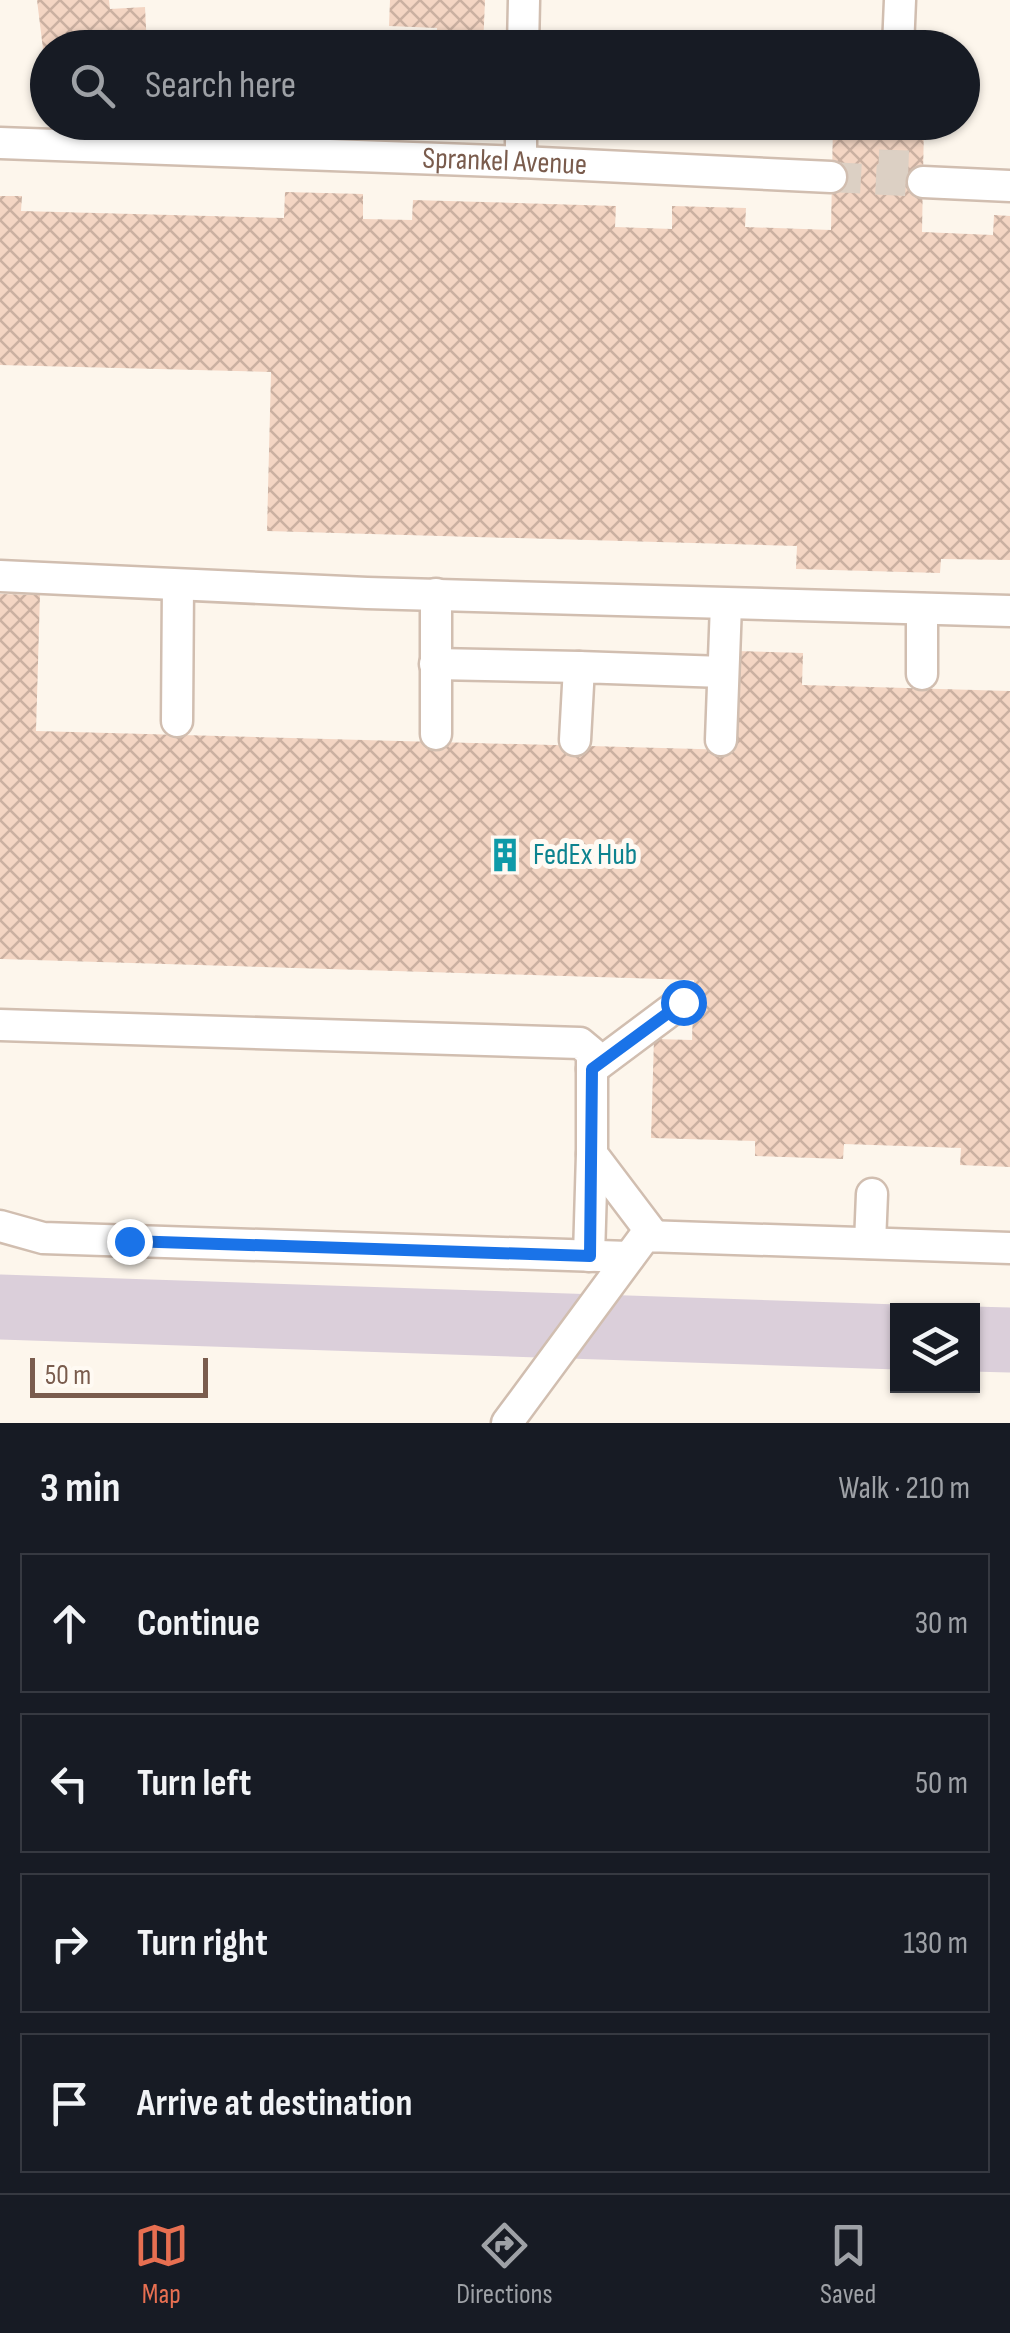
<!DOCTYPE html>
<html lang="en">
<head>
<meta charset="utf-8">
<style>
	body { margin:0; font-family:"Sofia Sans Condensed",sans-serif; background:#20242c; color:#f1f3f6 }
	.controls { position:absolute; right:30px; bottom:30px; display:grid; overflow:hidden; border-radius:0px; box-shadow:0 2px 8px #0004 }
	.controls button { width:90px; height:90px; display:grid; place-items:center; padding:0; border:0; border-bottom:2px solid #363941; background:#171b24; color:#f1f3f6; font:50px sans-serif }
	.scale { position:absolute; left:30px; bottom:25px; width:178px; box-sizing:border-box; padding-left:10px; border:5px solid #7a5c4d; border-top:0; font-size:28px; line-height:35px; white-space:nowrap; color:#7a5c4d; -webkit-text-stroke:8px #fffaf3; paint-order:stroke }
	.stop { position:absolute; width:30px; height:30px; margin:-22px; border:8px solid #1a73e8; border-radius:50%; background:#fff }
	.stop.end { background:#1a73e8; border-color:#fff; box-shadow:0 2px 10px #0008 }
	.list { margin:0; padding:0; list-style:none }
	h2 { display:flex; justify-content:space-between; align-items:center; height:130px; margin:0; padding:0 40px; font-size:42px }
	h2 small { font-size:32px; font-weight:400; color:#9ea1a6 }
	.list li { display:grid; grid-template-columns:65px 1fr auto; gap:30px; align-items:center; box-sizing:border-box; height:140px; margin:0 20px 20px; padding:0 20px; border:2px solid #363941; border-radius:0px }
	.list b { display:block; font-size:38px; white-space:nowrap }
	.list em { font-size:32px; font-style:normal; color:#9ea1a6 }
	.icon { flex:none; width:55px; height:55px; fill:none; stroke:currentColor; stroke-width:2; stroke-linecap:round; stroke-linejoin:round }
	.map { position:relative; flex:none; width:1010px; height:1423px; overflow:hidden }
	.search { position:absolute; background:#171b24; box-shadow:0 2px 8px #0004; left:30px; right:30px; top:30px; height:110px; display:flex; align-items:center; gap:25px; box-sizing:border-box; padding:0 35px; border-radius:55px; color:#9ea1a6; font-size:38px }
	.sheet { height:770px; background:#171b24 }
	nav { display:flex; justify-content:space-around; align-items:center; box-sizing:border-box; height:140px; border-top:2px solid #363941; background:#171b24; font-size:28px; color:#9ea1a6 }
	nav a { display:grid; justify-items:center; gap:5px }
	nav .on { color:#e76f51 }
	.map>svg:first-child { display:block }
</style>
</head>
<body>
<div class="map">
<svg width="1010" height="1423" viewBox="0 0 1010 1423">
	<defs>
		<pattern id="building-cross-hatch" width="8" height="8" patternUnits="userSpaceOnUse" patternTransform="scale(2.5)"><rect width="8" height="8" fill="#f3d5c3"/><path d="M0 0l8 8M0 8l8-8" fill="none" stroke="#cab0a1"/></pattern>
	</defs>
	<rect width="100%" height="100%" fill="#fdf6ec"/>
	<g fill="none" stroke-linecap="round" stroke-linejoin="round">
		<g stroke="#dbcfda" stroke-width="65">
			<path d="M0 1307 898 1337"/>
			<path d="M972 1339 1010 1340"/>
		</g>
	</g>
	<g fill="url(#building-cross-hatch)">
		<path d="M37 0H109L110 9 145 7 147 48 43 49Z"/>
		<path d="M390 0H485L483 48H436L437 28 389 26Z"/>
		<path d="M833 122H924L922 232 993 235 994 215 1010 216V560L941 559 940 573 796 569 797 546 267 531 271 372 0 365V196H22L21 211 284 218 285 192 363 194V219L412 220 413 200 616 206 615 227 672 229V206L746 208 745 227 831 230Z"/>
		<path d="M0 594 40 595 36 731 734 750 736 651 803 653 802 685 1010 691V1167L960 1165 961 1148 844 1144 843 1159 755 1156V1141L651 1138 654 1039 692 1040 694 980 0 959Z"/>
	</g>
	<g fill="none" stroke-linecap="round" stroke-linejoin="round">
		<g stroke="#dcd0c4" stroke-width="30" stroke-dasharray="30 15" stroke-linecap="butt">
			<path d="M831 177 923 182"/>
			<path d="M893 180 895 122"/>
		</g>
		<g stroke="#d1beb0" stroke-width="35">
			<g id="minor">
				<path d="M523 48 524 0"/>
				<path d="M898 48 900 0"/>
				<path id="s1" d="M0 143 521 162 831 177"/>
				<path d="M521 162V122"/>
				<path d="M923 182 1010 186"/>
				<path d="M0 576 367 593 1010 611"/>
				<path d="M922 609V674"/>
				<path d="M435 664 579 667"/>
				<path d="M177 721 178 585"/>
				<path d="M436 734V594"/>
				<path d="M575 740 579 667 723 672"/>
				<path d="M721 740 726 604"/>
				<path d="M0 1025 580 1043 592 1053V1154L654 1236"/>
				<path d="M592 1069 683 1001"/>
				<path d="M0 1226 43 1238 629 1257"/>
				<path d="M870 1243 872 1194"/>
				<path d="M589 1256 592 1154"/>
				<path d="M507 1423 645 1236 1010 1248"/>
			</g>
		</g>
		<use href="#minor" stroke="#fff" stroke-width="30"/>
	</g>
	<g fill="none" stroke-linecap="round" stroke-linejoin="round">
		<path stroke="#1a73e8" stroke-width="12" d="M129 1241 590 1256 592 1069 683 1002"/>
	</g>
	<defs>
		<g id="building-bare" transform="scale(2.7)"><path d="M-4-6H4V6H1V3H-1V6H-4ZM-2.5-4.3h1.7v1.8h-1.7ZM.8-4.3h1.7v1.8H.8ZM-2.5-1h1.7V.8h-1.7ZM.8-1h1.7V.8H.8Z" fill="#0f9aa8" stroke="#fffaf3" stroke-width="2.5" paint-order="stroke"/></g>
	</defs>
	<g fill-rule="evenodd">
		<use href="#building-bare" x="505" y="855"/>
	</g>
	<g text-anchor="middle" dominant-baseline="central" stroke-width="10" stroke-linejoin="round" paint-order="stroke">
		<g font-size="30" fill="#7a5c4d" stroke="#fffaf3">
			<text stroke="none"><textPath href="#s1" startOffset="505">Sprankel Avenue</textPath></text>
		</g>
		<g font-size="30" fill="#0d838f" stroke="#fffaf3" text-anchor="start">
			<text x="533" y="855">FedEx Hub</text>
		</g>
	</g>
</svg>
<div class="controls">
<button><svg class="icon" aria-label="layers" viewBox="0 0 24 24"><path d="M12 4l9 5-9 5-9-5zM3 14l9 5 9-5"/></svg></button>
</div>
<div class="scale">50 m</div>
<div class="stop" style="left:683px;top:1002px"></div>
<div class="stop end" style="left:129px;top:1241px"></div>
<div class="search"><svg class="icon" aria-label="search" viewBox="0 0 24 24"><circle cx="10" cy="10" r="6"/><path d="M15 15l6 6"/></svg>Search here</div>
</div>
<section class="sheet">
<h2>3 min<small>Walk · 210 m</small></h2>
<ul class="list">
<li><svg class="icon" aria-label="ahead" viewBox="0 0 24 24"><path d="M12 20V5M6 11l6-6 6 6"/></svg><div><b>Continue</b></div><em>30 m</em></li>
<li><svg class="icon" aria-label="left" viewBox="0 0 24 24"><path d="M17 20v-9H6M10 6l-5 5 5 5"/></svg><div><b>Turn left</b></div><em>50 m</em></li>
<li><svg class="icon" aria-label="right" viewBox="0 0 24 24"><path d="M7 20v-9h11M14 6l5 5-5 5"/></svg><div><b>Turn right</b></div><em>130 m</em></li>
<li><svg class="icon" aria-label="arrive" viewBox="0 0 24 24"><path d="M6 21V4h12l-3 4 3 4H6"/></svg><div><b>Arrive at destination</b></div></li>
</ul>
</section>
<nav>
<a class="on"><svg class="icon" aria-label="map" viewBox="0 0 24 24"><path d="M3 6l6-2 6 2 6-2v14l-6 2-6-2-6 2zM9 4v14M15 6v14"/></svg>Map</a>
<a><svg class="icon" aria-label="directions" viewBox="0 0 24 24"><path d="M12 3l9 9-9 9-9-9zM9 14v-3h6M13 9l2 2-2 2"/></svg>Directions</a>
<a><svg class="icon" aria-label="saved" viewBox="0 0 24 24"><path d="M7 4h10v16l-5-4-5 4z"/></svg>Saved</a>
</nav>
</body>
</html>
